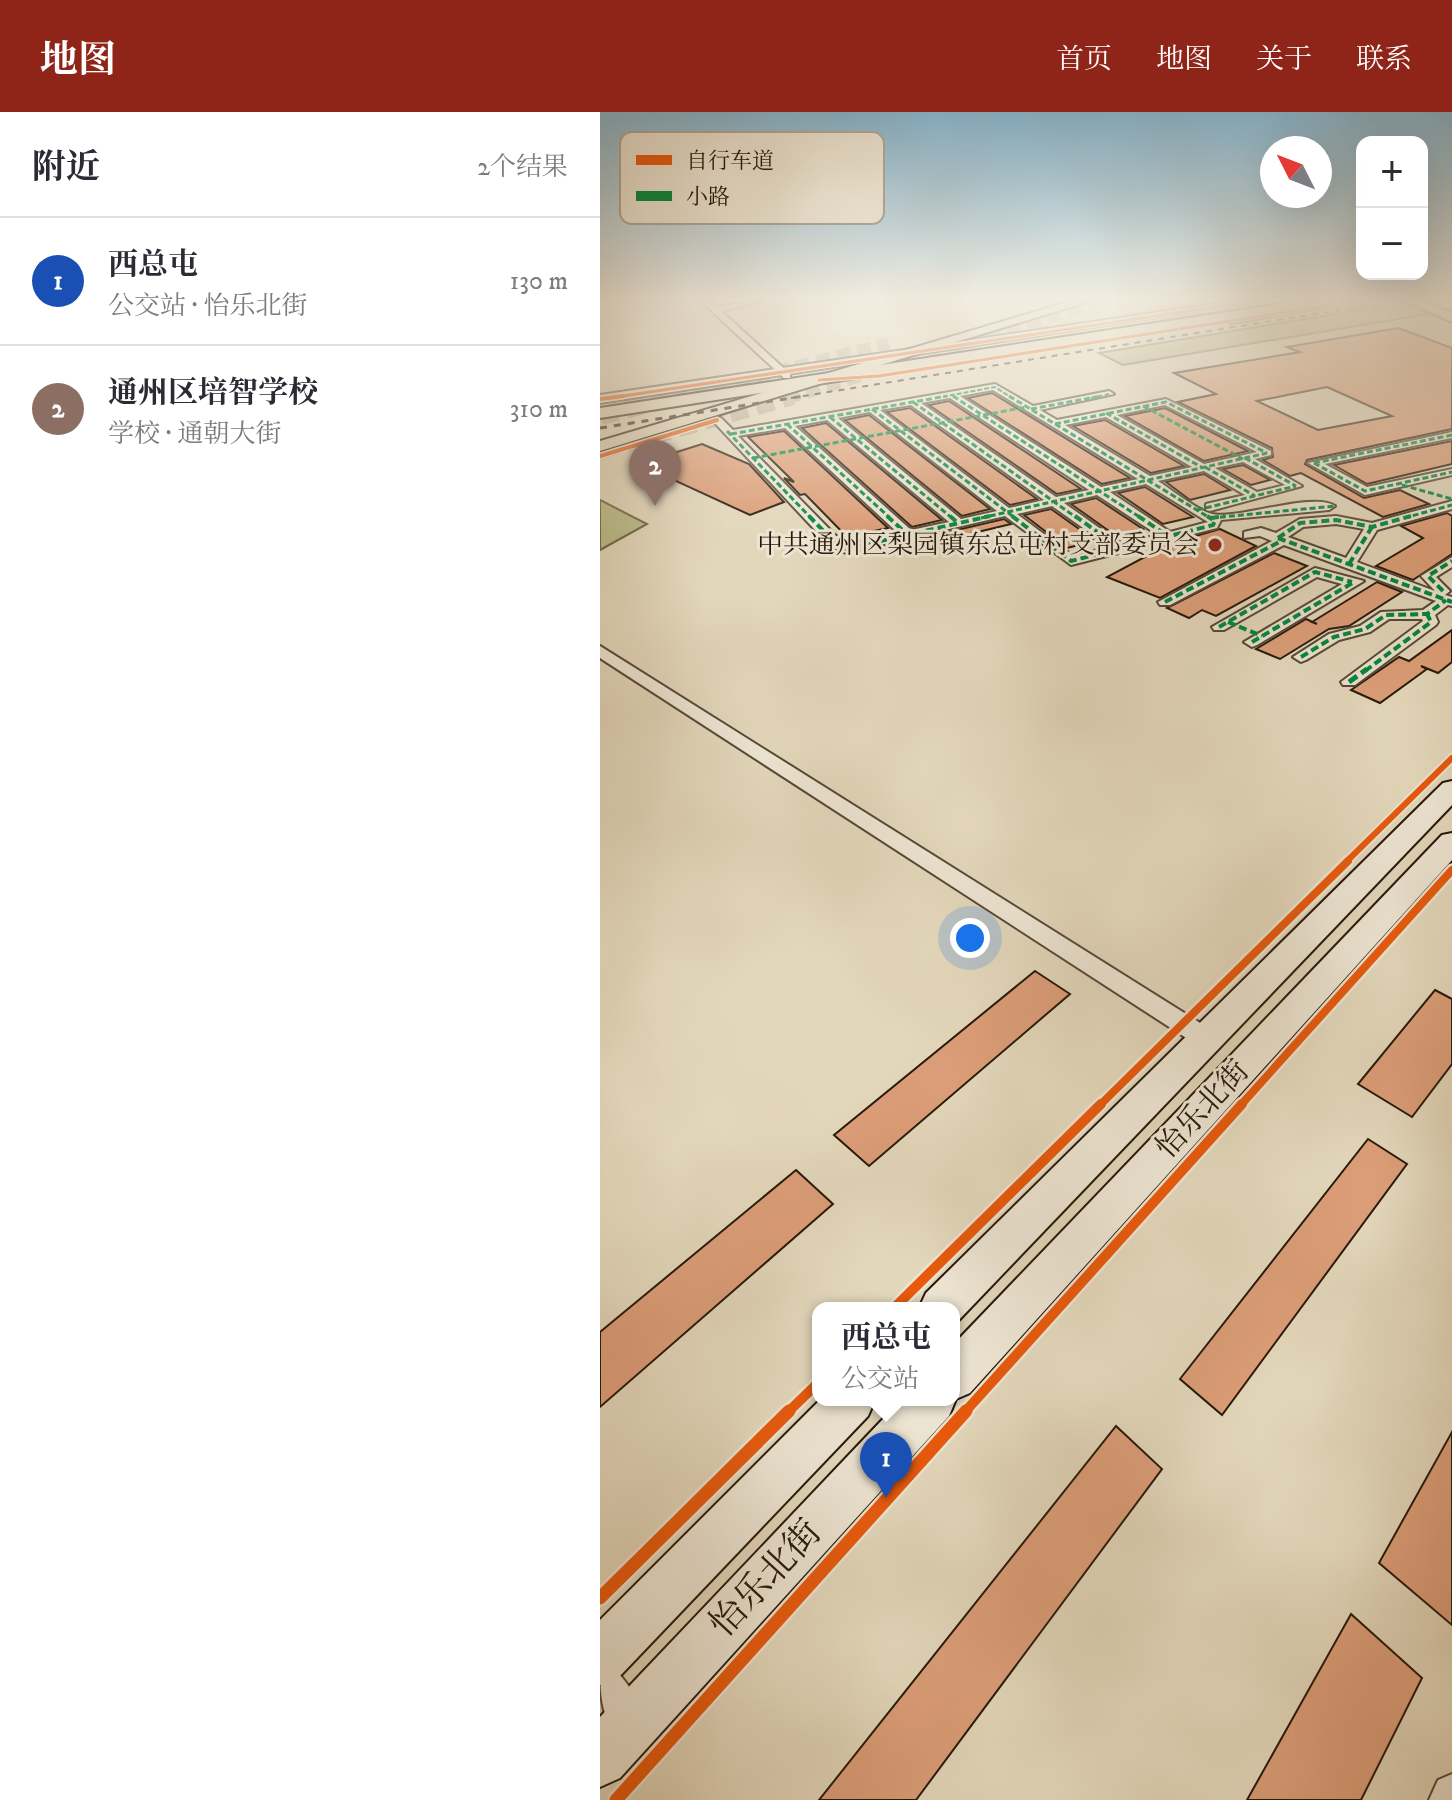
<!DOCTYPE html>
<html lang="zh">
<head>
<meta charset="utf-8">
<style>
	body { margin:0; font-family:"IM FELL DW Pica","Noto Serif SC",serif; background:#f2f2f3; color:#2b2b33 }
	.controls { position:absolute; right:24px; top:24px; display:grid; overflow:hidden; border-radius:16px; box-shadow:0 8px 32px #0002 }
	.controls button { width:72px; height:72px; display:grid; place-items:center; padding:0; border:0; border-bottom:2px solid #e1e1e2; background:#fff; color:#2b2b33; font:40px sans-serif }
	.compass { position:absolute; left:660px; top:24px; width:72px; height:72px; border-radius:50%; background:#fff; box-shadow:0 8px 32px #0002; rotate:312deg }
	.you { position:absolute; left:370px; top:826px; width:28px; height:28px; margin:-20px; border:6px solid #fff; border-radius:50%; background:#1a73e8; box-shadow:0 0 0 12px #1a73e833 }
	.badge { display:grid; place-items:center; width:52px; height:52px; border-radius:50%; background:#8f2418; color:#fff; font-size:26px; font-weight:700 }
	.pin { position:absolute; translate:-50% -66px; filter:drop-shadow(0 2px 4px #0008) }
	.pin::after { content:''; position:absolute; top:42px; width:28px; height:24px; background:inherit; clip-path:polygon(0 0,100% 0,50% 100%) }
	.popup { position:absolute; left:212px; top:1190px; width:148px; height:104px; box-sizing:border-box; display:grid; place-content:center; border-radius:16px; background:#fff; filter:drop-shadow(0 2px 6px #0005); font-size:26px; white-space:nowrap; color:#7c7c81 }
	.popup b { font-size:30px; color:#2b2b33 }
	.popup::after { content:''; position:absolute; left:50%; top:100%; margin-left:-16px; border:16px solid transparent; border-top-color:#fff }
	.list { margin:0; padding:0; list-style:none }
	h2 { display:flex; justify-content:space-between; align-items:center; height:104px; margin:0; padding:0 32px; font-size:34px }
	h2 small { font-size:26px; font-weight:400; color:#7c7c81 }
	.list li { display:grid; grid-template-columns:52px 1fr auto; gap:24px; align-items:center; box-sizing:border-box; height:128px; padding:0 32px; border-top:2px solid #e1e1e2 }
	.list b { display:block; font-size:30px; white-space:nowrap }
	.list p { margin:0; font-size:26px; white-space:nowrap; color:#7c7c81 }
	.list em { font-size:26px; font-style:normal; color:#7c7c81 }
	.map { position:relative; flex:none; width:852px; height:1688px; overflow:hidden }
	header { display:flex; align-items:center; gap:48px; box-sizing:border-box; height:112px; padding:0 40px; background:#8f2418; color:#fff }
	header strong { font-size:38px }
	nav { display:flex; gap:44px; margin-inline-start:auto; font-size:28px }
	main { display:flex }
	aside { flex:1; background:#fff }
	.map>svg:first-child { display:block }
</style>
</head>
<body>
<header>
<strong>地图</strong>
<nav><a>首页</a><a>地图</a><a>关于</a><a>联系</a></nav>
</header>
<main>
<aside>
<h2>附近<small>2个结果</small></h2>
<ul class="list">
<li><span class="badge" style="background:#1a4fb4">1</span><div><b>西总屯</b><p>公交站 · 怡乐北街</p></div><em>130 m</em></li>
<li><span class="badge" style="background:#8d6e63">2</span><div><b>通州区培智学校</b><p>学校 · 通朝大街</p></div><em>310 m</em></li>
</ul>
</aside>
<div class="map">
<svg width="852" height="1688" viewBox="0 0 852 1688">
	<rect width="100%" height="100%" fill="#e3d7bb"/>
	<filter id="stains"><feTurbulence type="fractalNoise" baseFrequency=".0025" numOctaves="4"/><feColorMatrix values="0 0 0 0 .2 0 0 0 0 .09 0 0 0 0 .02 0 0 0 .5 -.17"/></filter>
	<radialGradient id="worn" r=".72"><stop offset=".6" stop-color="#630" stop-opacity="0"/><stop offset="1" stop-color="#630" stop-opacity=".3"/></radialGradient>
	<g fill="#bcbc8b" stroke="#716a4b" stroke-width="2">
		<path d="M809 190 834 201 523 253 499 241Z"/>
		<path d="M0 388 47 412 0 438Z"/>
	</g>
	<g fill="#dc9e78" stroke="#26180b" stroke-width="2" fill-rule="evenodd">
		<path d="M798 216 852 236V317L707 348 705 352 764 386 800 378 829 392 783 405 701 361 690 364 663 348 673 345 672 336 578 290 616 282 574 261 700 240 687 235ZM727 275 792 304 718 318 657 289Z"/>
		<path d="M392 281 530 366 502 372 368 286Z"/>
		<path d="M349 289 481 377 457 382 329 293Z"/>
		<path d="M310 296 437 387 410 393 287 300Z"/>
		<path d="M565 296 648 339 604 349 525 304Z"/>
		<path d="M269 303 390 397 362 404 245 308Z"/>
		<path d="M505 308 584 354 551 361 473 314Z"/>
		<path d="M226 311 342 408 312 415 202 316Z"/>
		<path d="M184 319 288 416 247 425 205 382 200 383 184 366 194 370 148 325Z"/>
		<path d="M852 329V352L767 372 734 353Z"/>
		<path d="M102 332 149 352 184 390 150 403 39 352Z"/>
		<path d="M643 353 670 368 651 373 623 357Z"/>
		<path d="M604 362 630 378 590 388 566 370Z"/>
		<path d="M545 375 593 405 563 412 518 381Z"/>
		<path d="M496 386 543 417 516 424 471 392Z"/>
		<path d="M451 397 496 429 467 436 424 403Z"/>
		<path d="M847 401 852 404V442L813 468 776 454 823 426 801 414Z"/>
		<path d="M404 407 411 412 328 432 322 426Z"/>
		<path d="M620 417 656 434 560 486 507 465 571 431Z"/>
		<path d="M674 441 707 454 616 504 602 498 589 506 567 496Z"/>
		<path d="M777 470 802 480 749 514 729 517 680 547 656 537 706 507 717 512 712 510Z"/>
		<path d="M852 518V550L838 561 821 554 827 557 780 591 751 578 799 545 809 549Z"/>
		<path d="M435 859 470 882 269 1054 234 1023Z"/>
		<path d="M835 878 852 887V952L812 1005 758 972Z"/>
		<path d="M768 1027 807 1052 622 1303 580 1267Z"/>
		<path d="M196 1058 233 1092 0 1295V1220Z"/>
		<path d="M516 1314 562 1357 316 1688H219Z"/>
		<path d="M852 1320V1513L779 1451Z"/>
		<path d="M751 1502 822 1566 761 1688H647Z"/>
	</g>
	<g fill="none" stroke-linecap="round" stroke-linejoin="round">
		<g stroke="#bdb198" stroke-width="14" stroke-dasharray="14 7" stroke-linecap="butt">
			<path d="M74 286 289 232"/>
			<path d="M186 286 500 189"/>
		</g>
		<g stroke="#bdb198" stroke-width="18" stroke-dasharray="18 9" stroke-linecap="butt">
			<path d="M0 304 82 284"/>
			<path d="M0 338 193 284"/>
		</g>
		<g stroke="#554837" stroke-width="4">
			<g id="minor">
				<path d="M101 189H110L116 195 161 189 121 199 190 262V266H184Z"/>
				<path d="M395 272 433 294 509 279 514 282 440 298 457 308 566 287 671 339V343L655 347 702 374 610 399 606 398V392L645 383 604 359 558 369C572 378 597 398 612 402 636 408 714 379 735 394L729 398 621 408 617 416 471 453 405 404 246 441 231 435 112 308 121 306 133 318ZM393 278 538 367 501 375 360 284ZM350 286 489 378 456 385 321 291ZM311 293 444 388 409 396 280 298ZM565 293 657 340 604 352 517 303ZM270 300 397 399 361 407 238 306ZM506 305 592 355 550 364 465 313ZM227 308 349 410 311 418 195 314ZM185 316 298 421 248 433 241 429 138 324ZM643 350 685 373 657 380 615 356ZM546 372 608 410 570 420 510 380ZM497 383 558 423 522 432 464 391ZM452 394 510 435 473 444 417 402Z"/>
				<path d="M852 320V326L725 352 767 375 852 357V363L765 383 708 351Z"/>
				<path d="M852 389V397L777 418 757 450 835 479 821 464 852 445V455L836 465 850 479 845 483 852 485V494L848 493 835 503 838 510 836 513 755 573H743L741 570 823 509 822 507H789L770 520 739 528 706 548 701 550 693 545 729 522 760 514 781 500 823 498 836 489 684 433 570 493H560L558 490 672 429 660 424 644 426V420L661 416 676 421 700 407 736 404 772 411ZM736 412 764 417 746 446 688 425 703 415Z"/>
				<path d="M715 456 764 469 657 533 652 535 644 530 742 472 717 465 624 518H614L612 515Z"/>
				<path d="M0 534 613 919 617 926 613 933 605 935 597 933 0 546Z"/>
				<path d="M0 1548C23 1558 40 1590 49 1613L44 1627 30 1632C0 1618 0 1581 0 1548Z"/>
				<path d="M852 1662V1688H829L838 1668Z"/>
			</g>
		</g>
		<g stroke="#554837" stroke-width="4">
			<g id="tertiary">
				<path d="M634 189H660L0 291V283Z"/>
				<path d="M738 189H764L631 211 626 208Z"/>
			</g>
		</g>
		<g stroke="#26180b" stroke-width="4">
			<g id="secondary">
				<path d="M852 669V693L356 1211 354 1212V1196H319L326 1181 843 671Z"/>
				<path d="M852 721V748L370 1281 356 1287 349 1304 20 1666 0 1675V1605L301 1288H354V1232L842 723Z"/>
				<path d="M220 1288H275L268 1304 19 1565 0 1573V1508Z"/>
			</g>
		</g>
		<g stroke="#26180b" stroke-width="4">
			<g id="primary">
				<path d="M471 189H490L0 339V329Z"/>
				<path d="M805 189H822L852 201V210Z"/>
			</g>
		</g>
		<g stroke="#26180b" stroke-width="4">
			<path id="trunk" d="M699 189H731L725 193 0 306V296Z"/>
		</g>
		<use href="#minor" fill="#ede5d3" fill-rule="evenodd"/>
		<use href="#tertiary" fill="#ede5d3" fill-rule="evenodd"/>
		<use href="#secondary" fill="#ede5d3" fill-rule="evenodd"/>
		<use href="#primary" fill="#e3d7bb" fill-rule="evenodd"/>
		<use href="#trunk" fill="#e3d7bb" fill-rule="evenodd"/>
		<path stroke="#26180b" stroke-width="2" stroke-dasharray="6 6" stroke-linecap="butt" d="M191 286 797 189"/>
		<path stroke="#26180b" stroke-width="3" stroke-dasharray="7 7" stroke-linecap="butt" d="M0 316 204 284"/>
		<g stroke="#00873e" stroke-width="2" stroke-dasharray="5 2" stroke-linecap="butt">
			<path d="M352 283 356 286"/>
			<path d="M336 286 395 275 412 286"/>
			<path d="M491 286 509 282"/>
		</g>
		<g stroke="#00873e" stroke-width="3" stroke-dasharray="6 3" stroke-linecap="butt">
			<path d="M353 284 541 406"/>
			<path d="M409 284 610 406"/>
			<path d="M313 290 477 406"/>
			<path d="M543 294 643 347"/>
			<path d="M272 297 415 406"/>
			<path d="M431 297 501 284"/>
			<path d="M506 301 603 356"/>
			<path d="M230 305 352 406"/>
			<path d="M187 312 290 406"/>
			<path d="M455 312 566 290 667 341"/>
			<path d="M127 319 211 406"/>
			<path d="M131 322 347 284"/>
			<path d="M153 346 427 295"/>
			<path d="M645 346 696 374"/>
			<path d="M714 351 765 379 852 360"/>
			<path d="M714 351 852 323"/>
			<path d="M605 355 655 384"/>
			<path d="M802 373 852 387"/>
			<path d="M597 398 696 374"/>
			<path d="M381 406 667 341"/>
			<path d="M611 406 735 394"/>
			<path d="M804 406 852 393"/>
		</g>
		<g stroke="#00873e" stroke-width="4" stroke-dasharray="8 4" stroke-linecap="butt">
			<path d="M209 404 236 432 246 437 390 404"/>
			<path d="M287 404 308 423"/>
			<path d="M350 404 359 412"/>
			<path d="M412 404 471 449 613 413 615 409 607 404"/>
			<path d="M475 404 521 437"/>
			<path d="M538 404 568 424"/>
			<path d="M611 406 625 404"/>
			<path d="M678 426 852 490"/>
			<path d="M678 426 700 411 736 408 772 415 811 404"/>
			<path d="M749 452 772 415"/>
			<path d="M843 479 828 464 852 449"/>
			<path d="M565 490 683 428"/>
			<path d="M628 510 662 524"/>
			<path d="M619 515 715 460 752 470"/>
			<path d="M652 530 754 470"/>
			<path d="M701 545 734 525 765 517 786 503 827 502 846 488"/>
			<path d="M765 559 831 510 827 502"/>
		</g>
		<path stroke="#00873e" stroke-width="5" stroke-dasharray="10 5" stroke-linecap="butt" d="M749 570 767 557"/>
		<g stroke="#ede5d3" stroke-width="5">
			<g id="cycleway-far5">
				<path d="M219 268 279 264 759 189"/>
				<path d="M10 286 655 189"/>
			</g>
		</g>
		<g stroke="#ede5d3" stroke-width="7">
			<g id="cycleway-far4">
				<path d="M0 287 23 284"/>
				<path d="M0 344 117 308"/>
			</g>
		</g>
		<g stroke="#ede5d3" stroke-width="10">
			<path id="cycleway-far3" d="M745 751 852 646"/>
		</g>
		<g stroke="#ede5d3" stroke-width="13">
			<g id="cycleway-far2">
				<path d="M499 994 748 749"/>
				<path d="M640 994 852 758"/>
			</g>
		</g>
		<g stroke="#ede5d3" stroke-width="15">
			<g id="cycleway-far1">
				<path d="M294 1196 501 992"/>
				<path d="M187 1301 218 1271"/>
				<path d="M364 1301 642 992"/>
			</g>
		</g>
		<g stroke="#ede5d3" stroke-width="18">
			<g id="cycleway">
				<path d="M0 1486 189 1299"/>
				<path d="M16 1688 366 1299"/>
			</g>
		</g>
		<use href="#cycleway-far5" stroke="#e8590c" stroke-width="3"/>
		<use href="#cycleway-far4" stroke="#e8590c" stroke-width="4"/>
		<use href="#cycleway-far3" stroke="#e8590c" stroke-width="6"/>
		<use href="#cycleway-far2" stroke="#e8590c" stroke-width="8"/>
		<use href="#cycleway-far1" stroke="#e8590c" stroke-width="10"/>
		<use href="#cycleway" stroke="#e8590c" stroke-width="13"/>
	</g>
	<linearGradient id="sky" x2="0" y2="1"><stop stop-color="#87b6d0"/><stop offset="0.44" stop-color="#f2ede0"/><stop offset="1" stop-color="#f2ede0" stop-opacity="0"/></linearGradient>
	<rect width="852" height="425" fill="url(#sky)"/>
	<circle fill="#8f2418" stroke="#ede5d3" stroke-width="3" cx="615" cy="433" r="8"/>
	<g text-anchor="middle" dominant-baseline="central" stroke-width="6" stroke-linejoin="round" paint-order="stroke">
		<g font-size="26" fill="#26180b" stroke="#ede5d3" text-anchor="end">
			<text x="599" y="433">中共通州区梨园镇东总屯村支部委员会</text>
		</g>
		<g font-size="30" fill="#26180b" stroke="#ede5d3">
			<text transform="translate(603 998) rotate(-47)">怡乐北街</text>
		</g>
		<g font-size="36" fill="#26180b" stroke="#ede5d3">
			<text transform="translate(166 1467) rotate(-47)">怡乐北街</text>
		</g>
	</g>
	<rect x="20" y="20" width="264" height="92" rx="12" fill="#ede5d3" stroke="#b1a897" stroke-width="2"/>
	<rect x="36" y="43" width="36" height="10" fill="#e8590c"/>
	<rect x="36" y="79" width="36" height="10" fill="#00873e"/>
	<g font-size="22" fill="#26180b">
		<text x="86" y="56">自行车道</text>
		<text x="86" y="92">小路</text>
	</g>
	<rect width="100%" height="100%" filter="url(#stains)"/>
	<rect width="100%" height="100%" fill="url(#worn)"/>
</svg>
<div class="controls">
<button>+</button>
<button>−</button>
</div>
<svg class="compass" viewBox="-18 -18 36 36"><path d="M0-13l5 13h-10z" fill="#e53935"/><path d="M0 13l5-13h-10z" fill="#7c7c81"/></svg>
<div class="you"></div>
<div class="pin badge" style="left:286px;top:1386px;background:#1a4fb4">1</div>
<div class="popup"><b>西总屯</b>公交站</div>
<div class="pin badge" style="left:55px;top:394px;background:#8d6e63">2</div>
</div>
</main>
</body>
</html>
